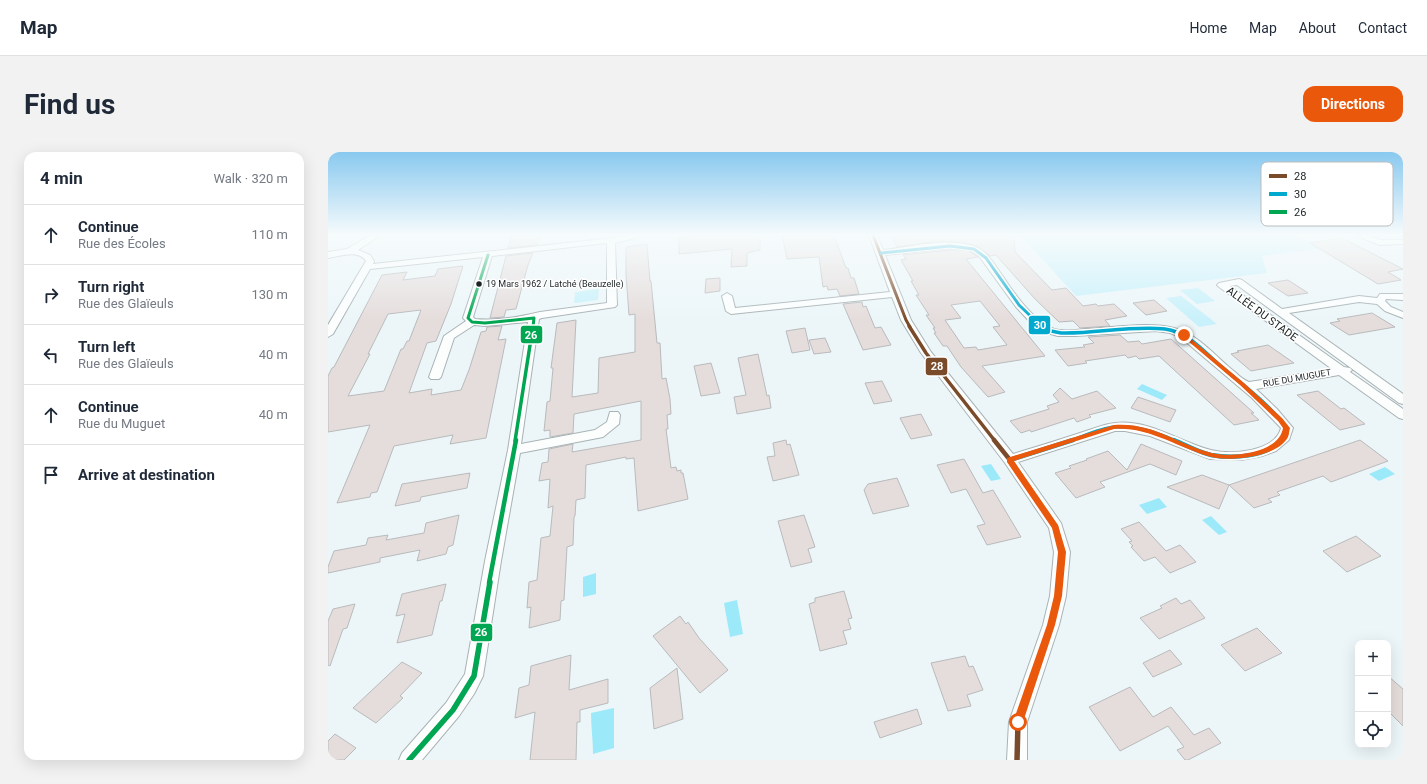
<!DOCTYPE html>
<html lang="en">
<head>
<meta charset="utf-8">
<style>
	body { margin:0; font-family:Roboto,sans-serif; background:#f2f2f3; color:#1f2937 }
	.controls { position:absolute; right:12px; bottom:12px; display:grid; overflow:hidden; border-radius:8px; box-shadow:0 4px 16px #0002 }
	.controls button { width:36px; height:36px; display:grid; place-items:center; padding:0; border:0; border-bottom:1px solid #e0e1e3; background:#fff; color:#1f2937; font:20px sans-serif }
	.stop { position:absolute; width:12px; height:12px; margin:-9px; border:3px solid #ea580c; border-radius:50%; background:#fff }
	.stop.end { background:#ea580c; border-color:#fff; box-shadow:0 1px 4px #0008 }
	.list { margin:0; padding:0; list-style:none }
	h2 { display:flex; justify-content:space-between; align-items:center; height:52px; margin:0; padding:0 16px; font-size:17px }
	h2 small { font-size:13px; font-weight:400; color:#747a83 }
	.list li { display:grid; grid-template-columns:26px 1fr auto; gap:12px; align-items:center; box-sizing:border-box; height:60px; padding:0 16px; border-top:1px solid #e0e1e3 }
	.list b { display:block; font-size:15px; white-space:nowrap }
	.list p { margin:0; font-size:13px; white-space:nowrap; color:#747a83 }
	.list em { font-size:13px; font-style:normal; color:#747a83 }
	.icon { flex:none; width:22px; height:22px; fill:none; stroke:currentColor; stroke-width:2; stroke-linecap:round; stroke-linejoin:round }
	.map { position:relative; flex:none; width:1075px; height:608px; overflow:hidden; border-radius:12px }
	header { display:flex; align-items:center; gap:24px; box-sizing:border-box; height:56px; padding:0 20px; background:#fff; border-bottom:1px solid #e0e1e3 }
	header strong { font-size:19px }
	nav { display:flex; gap:22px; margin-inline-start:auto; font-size:14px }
	.intro { display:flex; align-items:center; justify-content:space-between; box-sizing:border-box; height:96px; padding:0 24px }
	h1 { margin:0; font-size:28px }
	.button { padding:10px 18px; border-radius:12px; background:#ea580c; color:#fff; font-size:14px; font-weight:700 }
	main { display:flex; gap:24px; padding:0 24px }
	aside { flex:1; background:#fff; border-radius:12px; box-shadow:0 4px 16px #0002 }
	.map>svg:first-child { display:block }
</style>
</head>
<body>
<header>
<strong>Map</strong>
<nav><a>Home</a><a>Map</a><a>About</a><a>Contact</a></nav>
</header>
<div class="intro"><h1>Find us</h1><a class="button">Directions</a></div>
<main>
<aside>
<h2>4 min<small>Walk · 320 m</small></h2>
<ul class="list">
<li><svg class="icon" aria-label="ahead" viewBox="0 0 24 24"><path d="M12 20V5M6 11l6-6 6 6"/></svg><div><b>Continue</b><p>Rue des Écoles</p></div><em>110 m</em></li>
<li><svg class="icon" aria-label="right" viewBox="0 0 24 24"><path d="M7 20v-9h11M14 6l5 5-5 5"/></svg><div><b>Turn right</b><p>Rue des Glaïeuls</p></div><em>130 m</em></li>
<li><svg class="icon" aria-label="left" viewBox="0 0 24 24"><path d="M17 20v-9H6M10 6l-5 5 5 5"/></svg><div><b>Turn left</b><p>Rue des Glaïeuls</p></div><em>40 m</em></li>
<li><svg class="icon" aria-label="ahead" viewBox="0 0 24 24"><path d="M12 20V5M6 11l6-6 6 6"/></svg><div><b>Continue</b><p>Rue du Muguet</p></div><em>40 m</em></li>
<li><svg class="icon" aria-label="arrive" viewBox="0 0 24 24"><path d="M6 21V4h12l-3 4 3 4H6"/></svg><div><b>Arrive at destination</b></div></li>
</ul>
</aside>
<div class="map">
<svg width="1075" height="608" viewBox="0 0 1075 608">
	<rect width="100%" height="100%" fill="#ecf6f9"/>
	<g fill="#c9f1fb">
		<path d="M692 83H968L991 97 934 104 939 121 748 144Z"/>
		<path d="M870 136 887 149 869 152 852 138Z"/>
		<path d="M271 137 270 148 246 151 247 140Z"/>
		<path d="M853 144 889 172 871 175 838 146Z"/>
	</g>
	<g fill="#9ce9fa">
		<path d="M814 232 839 243 834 248 809 237Z"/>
		<path d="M663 312 673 327 663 329 653 314Z"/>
		<path d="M1057 315 1067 322 1051 329 1041 322Z"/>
		<path d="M831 346 839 355 819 362 811 353Z"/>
		<path d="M883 364 899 380 891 383 874 368Z"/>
		<path d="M268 421V442L255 445V425Z"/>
		<path d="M409 448 415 482 402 485 396 451Z"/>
		<path d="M286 556V596L265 602C265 588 263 575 263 561Z"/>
	</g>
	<g fill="#e5dddc" stroke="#b9babb" fill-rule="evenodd">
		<path d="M184 83H213L209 93 180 96Z"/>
		<path d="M375 83H432V98L419 101V114L403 115 404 97 351 102V86L357 85V84Z"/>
		<path d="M454 83H506L518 116H520L523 126H526L531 142 512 144 509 137 500 138 499 134 495 135 491 105 459 107Z"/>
		<path d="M586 83H686L687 100 724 138 738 136 755 154 768 152 770 154 786 152 799 164 777 168 782 174 752 176 745 169 731 170 707 147 668 103 662 104 649 94 632 90 610 89 569 95 564 85Z"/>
		<path d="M1014 86 1075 117 1060 120 1073 128 1050 132 982 91Z"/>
		<path d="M319 92 322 129H323L329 191H332L334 227 338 226 342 247 343 262 339 263 340 277H338L343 316 348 315 349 319 353 318V321H355L360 347 310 359 306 306 298 307V305L258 313 257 346 248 348 247 364 246 365 245 393 239 395 236 448 233 449 232 468 201 476 203 455 199 456 201 430 209 428 213 386 222 384 225 354 220 356 222 327 211 329 214 311 220 310 221 297 245 292 244 300 313 288V249L246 262 245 281 222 285V278L216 279 219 250 222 249 225 216H223L229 171 248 168 244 245 270 241 271 206 307 200V162L301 163 298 123V95Z"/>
		<path d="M622 98H640L650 105 638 107 717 204 654 214 677 240 660 245 633 215 619 194H615L606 181H608L605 176H607L598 163H601L588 143H591L583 129H585L573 108 578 107 575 103ZM652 149 672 174 665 175 679 193 650 198 648 195 636 196 617 168 633 166 623 153Z"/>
		<path d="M205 101 200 113 188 157 178 158 176 165 162 166 178 104Z"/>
		<path d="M135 114 123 152 108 189 99 191 81 241 104 237 103 243 133 238 141 218 153 180 158 179 159 175 174 174 170 188 178 187 158 286 122 292 125 283 66 294 49 340 43 341 42 345 9 351 42 273 0 280V224L4 216 6 215 54 123 79 120 75 128 107 124 110 117ZM93 158 81 189H79L75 197H73L56 239 20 244 42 202H40L60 162Z"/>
		<path d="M392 126V139L377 141 378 127Z"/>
		<path d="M960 128 980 141 960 144 940 131Z"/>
		<path d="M826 148 839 159 818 163 805 151Z"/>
		<path d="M534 150 535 155 538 154 547 176 553 175 563 193 535 198 515 152Z"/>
		<path d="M1044 161 1067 175 1021 183 1002 171 1012 169 1009 167Z"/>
		<path d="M477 176 482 198 464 201 458 179Z"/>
		<path d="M792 183 800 190 811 189 814 192 843 187 926 261H923L931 268 906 273 831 204 811 207 808 204 800 206 797 203 757 209 759 211 740 214 727 198 757 195 755 193 766 191 760 185Z"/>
		<path d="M497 186 503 200 486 202 481 188Z"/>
		<path d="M940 193 966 211 923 219 903 202 911 200 909 199Z"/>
		<path d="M430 202 439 244 441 243 443 256 409 262 406 245 418 243 410 206Z"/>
		<path d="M383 211 392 241 373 244 366 214Z"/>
		<path d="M554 229 564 249 546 252 537 231Z"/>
		<path d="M732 236 744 247 769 239 788 256 761 263 763 265 749 270 746 266 703 280 702 278 693 281 682 269 721 257 719 254 731 250 725 243Z"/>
		<path d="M990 239 1013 257 1016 256 1037 272 1012 278 969 243Z"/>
		<path d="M810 245 848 258 842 270 803 256Z"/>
		<path d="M593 262 604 283 583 287 572 266Z"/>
		<path d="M458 288 459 293 462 292 471 323 445 329 439 305 447 304 445 291Z"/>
		<path d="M1032 288 1060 309 1003 330 995 324 949 340 952 343 940 347 944 350 926 356 901 333Z"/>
		<path d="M813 292 854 309 848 323 822 312 772 330 777 335 748 346 727 321 743 316 741 314 759 308 758 307 780 299 799 318Z"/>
		<path d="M636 307 655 341 665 338 693 385 659 393 649 374 657 372 638 337 623 341 609 313Z"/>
		<path d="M142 321 139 336 93 345 92 349 67 354 74 332Z"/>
		<path d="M874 323 901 333 891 357 839 335Z"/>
		<path d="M569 326 581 354 545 362 536 338 540 332Z"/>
		<path d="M131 363 125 393 120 395 118 402 89 409 92 398 52 406V410L0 421V415L6 399 38 393 40 386 60 383 58 388 96 381 98 371Z"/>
		<path d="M476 363 487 395 480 397 484 410 463 415 450 369Z"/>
		<path d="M811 370 838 399 852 393 868 410 842 421 827 405 816 409 803 395 805 394 801 390 804 389 793 377Z"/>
		<path d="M1028 384 1053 404 1019 420 995 399Z"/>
		<path d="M118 432 114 449H112L104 483 69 491 77 462 68 464 74 442Z"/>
		<path d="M516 439 524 466 520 467 523 477 515 479 519 492 492 499 481 452 487 450V446Z"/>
		<path d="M848 446 853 452 862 448 877 466 831 487 812 466 834 456 832 454Z"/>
		<path d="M27 452 19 476 15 477 2 514 0 513V469L5 457Z"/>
		<path d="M352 464 358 472 360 470 371 486 400 518 372 541 325 484Z"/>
		<path d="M929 476 954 501 917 519 893 493Z"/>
		<path d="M842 498 854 512 825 525 815 511Z"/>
		<path d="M243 503 241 538 280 527V551L252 558V570H249L248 608H202L207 560 187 566 191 536 201 533 203 514Z"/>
		<path d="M637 504 641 515 645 514 655 538 639 543 643 554 620 559 603 511Z"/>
		<path d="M74 510 94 521 72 544 75 546 48 571 25 556Z"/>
		<path d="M349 516 355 567 326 577 322 536Z"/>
		<path d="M1060 524 1075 537V574L1060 559Z"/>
		<path d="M802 535 825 565 843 555 866 583 881 576 893 591 860 608H857L849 598 856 595 840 574 792 599 761 555Z"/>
		<path d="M589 557 594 572 552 586 546 570Z"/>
		<path d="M7 582 28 596 16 608H0V589Z"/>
	</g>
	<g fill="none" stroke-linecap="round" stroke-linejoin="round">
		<g stroke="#a9b2b4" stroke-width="2">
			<g id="street">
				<path d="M43 83H49L50 85 30 98 42 103 46 109 45 112 285 86 298 83H312L311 85 287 91 289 153 287 155 214 166 211 167 193 292 267 278 279 270 282 260H290L292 263 291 272 275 285 192 301 173 409 155 524 146 542 131 564 94 608H71L74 601 118 551 137 522 157 409 180 298 200 170 157 174 146 173 126 186 113 225 111 227H103L101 225 116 184 138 169 135 166 155 105 42 117 5 182 0 185V173L38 109C31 97 11 104 0 106V100L19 97ZM279 91V151L212 160C191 165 168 169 147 167L145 165 164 104Z"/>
				<path d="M541 83H549L555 98C583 95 615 86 642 93 659 97 665 111 674 123 685 140 706 170 726 177 735 180 747 178 756 177 783 176 821 169 846 176 870 182 888 205 907 220 911 224 916 228 921 230L1004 217 891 135 889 133 891 131 911 127 914 128 954 157 1031 144 1049 146 1052 142H1075V148L1058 147 1057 149 1063 155 1075 160V166L1057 159 1049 152 1031 150 961 161 1075 242V252L1071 251 909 133 902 134 1016 215 1022 216 1024 218 1022 220 1075 257V267L1071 266 1011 223 928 237 949 257 965 276 961 288 948 299 934 304 913 308 882 307 822 284 797 279H787L690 310 733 371 742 400 738 444 731 473 699 570V608H679L681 570 715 473 722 444 726 400 721 376 677 311 593 201 573 168 564 145 403 162 398 159 394 144 399 141 404 144 407 156 562 140ZM622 96 640 97 651 104 688 155 702 170 719 181 730 184H747L828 179 842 181 852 185 924 246 953 276C947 300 903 303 883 298 851 290 822 267 787 271 776 272 765 277 755 280 731 288 708 295 685 302L603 200 583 168 557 103Z"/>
				<path d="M1026 83H1037L1053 88H1075V92L1052 93Z"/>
			</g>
		</g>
		<use href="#street" fill="#fcfefe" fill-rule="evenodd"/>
		<g stroke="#fff" stroke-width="5">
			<path id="bus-1-far3" d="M545 83 578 168 582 175"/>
		</g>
		<g stroke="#fff" stroke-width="6">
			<path id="bus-1-far2" d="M581 174 598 201 667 289"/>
		</g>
		<g stroke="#fff" stroke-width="8">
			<path id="bus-1-far1" d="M666 288 682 308 728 375 734 400 731 431"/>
		</g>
		<g stroke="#fff" stroke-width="8">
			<path id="bus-1" d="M689 608 690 570 723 473 730 444 731 430"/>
		</g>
		<g stroke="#fff" stroke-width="5">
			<path id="bus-2-far2" d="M553 101 622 94 646 97 658 106 691 153 714 175"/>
		</g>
		<g stroke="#fff" stroke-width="6">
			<g id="bus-2-far1">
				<path d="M713 174 723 179 733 181C767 182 804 173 837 177 861 180 877 201 894 215 917 235 941 252 959 276L957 285 953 289"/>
				<path d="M742 289C756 284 773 276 787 275 808 273 829 281 848 289"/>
			</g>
		</g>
		<g stroke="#fff" stroke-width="8">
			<g id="bus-2">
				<path d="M846 288C858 293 870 300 883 303 905 307 938 305 954 288"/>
				<path d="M682 308 745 288"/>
			</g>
		</g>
		<g stroke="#fff" stroke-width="5">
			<path id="bus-3-far3" d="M160 103 140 166 144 170 157 171 206 166 205 175"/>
		</g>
		<g stroke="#fff" stroke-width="6">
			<path id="bus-3-far2" d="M187 289 205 174"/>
		</g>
		<g stroke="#fff" stroke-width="8">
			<path id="bus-3-far1" d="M161 431 188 288"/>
		</g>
		<g stroke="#fff" stroke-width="8">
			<path id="bus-3" d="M81 608 125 558 146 524 162 430"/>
		</g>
		<use href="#bus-1-far3" stroke="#7a4b2a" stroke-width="3"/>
		<use href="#bus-1-far2" stroke="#7a4b2a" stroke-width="3.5"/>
		<use href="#bus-1-far1" stroke="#7a4b2a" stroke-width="4.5"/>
		<use href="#bus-1" stroke="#7a4b2a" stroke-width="5.5"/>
		<use href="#bus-2-far2" stroke="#00a9ce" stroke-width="3"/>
		<use href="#bus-2-far1" stroke="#00a9ce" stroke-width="3.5"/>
		<use href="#bus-2" stroke="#00a9ce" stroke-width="4.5"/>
		<use href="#bus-3-far3" stroke="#00a651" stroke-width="3"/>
		<use href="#bus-3-far2" stroke="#00a651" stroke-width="3.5"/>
		<use href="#bus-3-far1" stroke="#00a651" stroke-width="4.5"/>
		<use href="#bus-3" stroke="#00a651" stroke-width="5.5"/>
	</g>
	<linearGradient id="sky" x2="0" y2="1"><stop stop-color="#89c9ef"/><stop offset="0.49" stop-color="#f6fbfc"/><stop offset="1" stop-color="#f6fbfc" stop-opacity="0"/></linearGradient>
	<rect width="1075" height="168" fill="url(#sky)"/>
	<path fill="#ea580c" d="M856 181 916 231 954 266 962 276C961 279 961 283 960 285 950 305 902 310 883 305 849 296 823 275 786 277L686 309 730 373 738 400 734 444 727 473 695 570 693 573 690 574 687 573 685 570 719 473 726 444 730 400 724 376 679 310V306L786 273C825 270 849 292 884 301 905 306 951 301 955 276L950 269 912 233 854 184V182Z"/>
	<circle fill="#1c2325" stroke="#fff" stroke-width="1.5" cx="151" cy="132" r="3.5"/>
	<g text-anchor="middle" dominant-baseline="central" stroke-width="3" stroke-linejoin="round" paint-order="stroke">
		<g font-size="9" fill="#1c2325" stroke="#fff" text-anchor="start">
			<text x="158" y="132">19 Mars 1962 / Latché (Beauzelle)</text>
		</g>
		<g font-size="9" fill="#1c2325" stroke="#fff">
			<text transform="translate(969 226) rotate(-10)">RUE DU MUGUET</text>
		</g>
		<g font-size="11" fill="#1c2325" stroke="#fff">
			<text transform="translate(934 162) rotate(36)">ALLÉE DU STADE</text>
		</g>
	</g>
	<rect x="933" y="10" width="132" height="64" rx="6" fill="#fff" stroke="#bbbdbe" stroke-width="1"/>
	<rect x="941" y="22" width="18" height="4" fill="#7a4b2a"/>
	<rect x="941" y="40" width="18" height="4" fill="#00a9ce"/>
	<rect x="941" y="58" width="18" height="4" fill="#00a651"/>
	<g font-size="11" fill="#1c2325">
		<text x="966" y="28">28</text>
		<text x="966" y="46">30</text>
		<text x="966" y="64">26</text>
	</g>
	<g stroke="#fff" stroke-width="1.5">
		<rect x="700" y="163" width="23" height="20" rx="4" fill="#00a9ce"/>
		<rect x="192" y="173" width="23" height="19" rx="4" fill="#00a651"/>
		<rect x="597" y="205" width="23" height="19" rx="4" fill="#7a4b2a"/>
		<rect x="142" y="471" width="23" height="19" rx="4" fill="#00a651"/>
	</g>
	<g font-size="11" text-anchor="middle" font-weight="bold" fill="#fff">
		<text x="712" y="177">30</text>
		<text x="203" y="187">26</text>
		<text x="609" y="218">28</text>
		<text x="153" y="484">26</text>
	</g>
</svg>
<div class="controls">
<button>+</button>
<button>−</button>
<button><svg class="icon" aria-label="locate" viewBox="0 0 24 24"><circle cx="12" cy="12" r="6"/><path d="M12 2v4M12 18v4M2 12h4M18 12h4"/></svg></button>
</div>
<div class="stop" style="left:690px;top:570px"></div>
<div class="stop end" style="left:856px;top:183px"></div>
</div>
</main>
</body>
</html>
